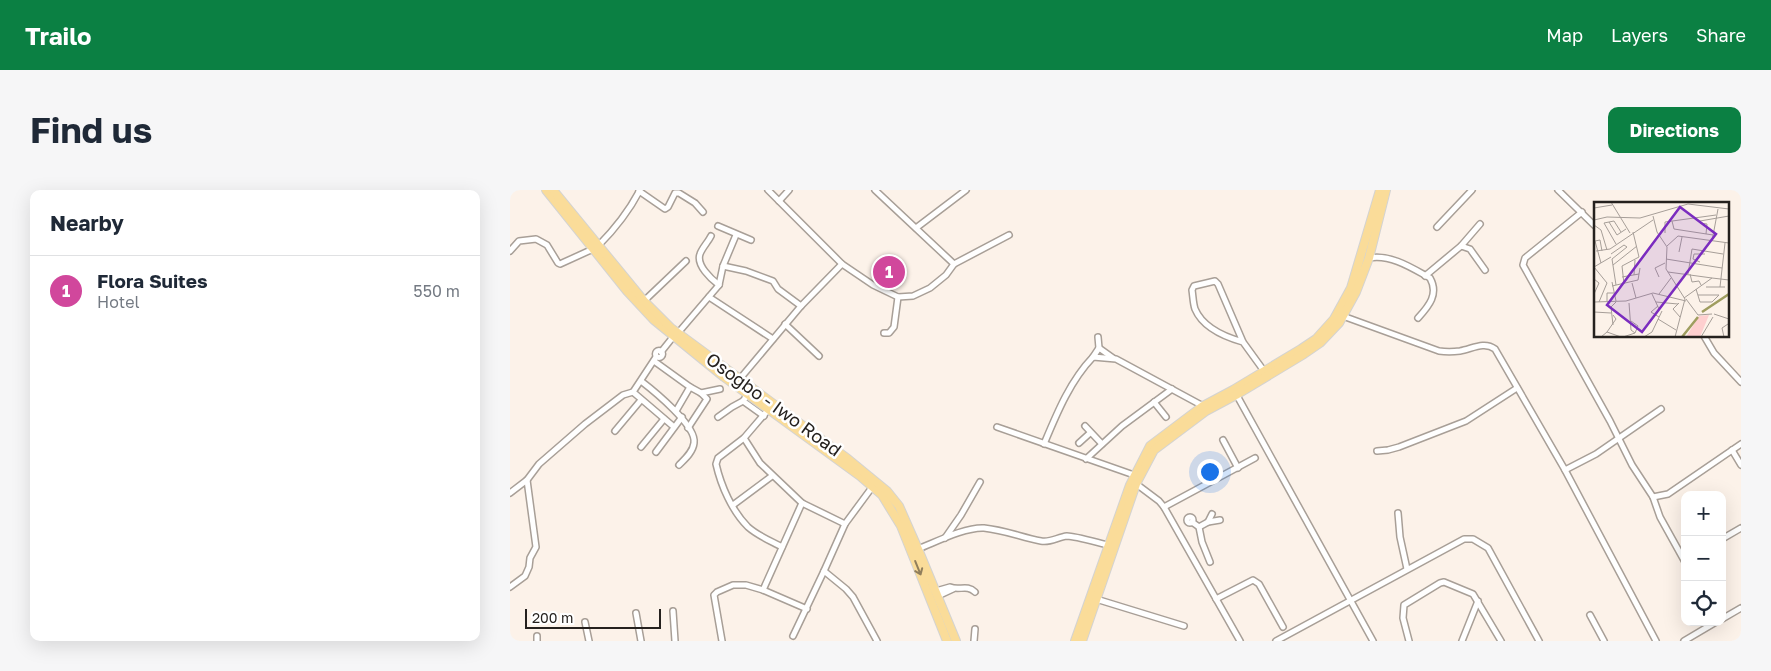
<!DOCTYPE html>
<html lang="en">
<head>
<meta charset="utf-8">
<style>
	body { margin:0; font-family:"Golos Text",sans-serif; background:#f6f6f7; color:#1f2937 }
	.controls { position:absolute; right:15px; bottom:15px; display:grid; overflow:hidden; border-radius:10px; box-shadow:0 5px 20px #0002 }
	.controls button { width:45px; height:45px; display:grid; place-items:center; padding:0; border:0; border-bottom:1px solid #e0e1e3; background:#fff; color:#1f2937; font:25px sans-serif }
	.scale { position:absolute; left:15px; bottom:12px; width:136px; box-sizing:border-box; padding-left:5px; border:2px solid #25211e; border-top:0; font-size:14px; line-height:18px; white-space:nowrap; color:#25211e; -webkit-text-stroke:4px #fff; paint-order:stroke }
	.you { position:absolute; left:699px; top:281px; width:18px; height:18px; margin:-12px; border:4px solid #fff; border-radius:50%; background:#1a73e8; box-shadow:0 0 0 8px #1a73e833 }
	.badge { display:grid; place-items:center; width:32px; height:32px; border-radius:50%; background:#0b8043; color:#fff; font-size:16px; font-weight:700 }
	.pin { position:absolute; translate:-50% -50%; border:2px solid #fff; box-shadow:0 1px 5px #0006 }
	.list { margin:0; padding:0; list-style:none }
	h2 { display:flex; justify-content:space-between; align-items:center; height:65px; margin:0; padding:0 20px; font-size:21px }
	h2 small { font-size:16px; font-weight:400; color:#747a83 }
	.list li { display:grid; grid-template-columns:32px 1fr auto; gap:15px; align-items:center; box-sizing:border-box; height:70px; padding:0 20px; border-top:1px solid #e0e1e3 }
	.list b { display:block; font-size:19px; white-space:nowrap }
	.list p { margin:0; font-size:16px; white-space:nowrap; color:#747a83 }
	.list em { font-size:16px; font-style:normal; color:#747a83 }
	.icon { flex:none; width:28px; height:28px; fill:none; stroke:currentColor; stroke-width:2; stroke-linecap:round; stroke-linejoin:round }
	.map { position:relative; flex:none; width:1231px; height:451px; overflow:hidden; border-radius:10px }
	header { display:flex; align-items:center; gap:30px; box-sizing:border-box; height:70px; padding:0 25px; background:#0b8043; color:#fff }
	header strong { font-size:24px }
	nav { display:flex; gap:28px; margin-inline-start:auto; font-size:18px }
	.intro { display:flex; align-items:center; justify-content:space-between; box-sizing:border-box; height:120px; padding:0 30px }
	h1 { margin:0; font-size:35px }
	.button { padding:12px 22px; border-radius:10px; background:#0b8043; color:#fff; font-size:18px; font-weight:700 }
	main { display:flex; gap:30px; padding:0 30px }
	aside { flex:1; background:#fff; border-radius:10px; box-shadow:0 5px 20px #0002 }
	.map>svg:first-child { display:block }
</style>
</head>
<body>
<header>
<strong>Trailo</strong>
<nav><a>Map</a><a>Layers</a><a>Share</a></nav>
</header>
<div class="intro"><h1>Find us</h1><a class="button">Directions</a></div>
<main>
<aside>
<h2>Nearby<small></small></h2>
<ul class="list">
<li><span class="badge" style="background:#d1479c">1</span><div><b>Flora Suites</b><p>Hotel</p></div><em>550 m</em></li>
</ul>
</aside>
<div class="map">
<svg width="1231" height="451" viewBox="0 0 1231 451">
	<rect width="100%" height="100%" fill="#fcf2e9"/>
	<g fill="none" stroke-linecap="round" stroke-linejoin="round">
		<g stroke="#a89f97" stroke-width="8">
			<g id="street">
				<path d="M258 0 332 74 363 95 388 107 403 106 420 98 436 85 444 74 499 45"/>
				<path d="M365 0 444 74"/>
				<path d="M1048 0 1085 36"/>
				<path d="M129 1 155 19 158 17 165 3H169L185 13 193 22"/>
				<path d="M269 11 279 0"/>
				<path d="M1072 22 1015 68 1013 75 1100 231 1122 275 1143 307 1150 327 1175 372"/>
				<path d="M208 36 241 50"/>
				<path d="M927 37 962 0"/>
				<path d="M406 38 456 0"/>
				<path d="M201 46C198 52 192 58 190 64 186 75 201 89 209 95"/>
				<path d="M88 56C105 39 119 21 130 0"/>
				<path d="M951 56 960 59 975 80"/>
				<path d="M0 61 9 51 26 49 37 55 48 73 50 74 83 59"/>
				<path d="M859 68C881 64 902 78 920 88 929 104 919 116 908 128"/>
				<path d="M213 76 236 81 263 91 268 99 291 116"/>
				<path d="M915 86 951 56 970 34"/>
				<path d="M199 107 263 149"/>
				<path d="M134 111 176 71"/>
				<path d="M830 125 929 161C936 162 942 162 950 161 962 159 974 151 985 159L1055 280 1146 451"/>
				<path d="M275 134 309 166"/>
				<path d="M168 143 209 95 213 76 226 45"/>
				<path d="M374 143H379L384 137 388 107"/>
				<path d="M1194 146 1204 163 1231 192"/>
				<path d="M733 152C715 147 693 138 685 119 683 113 683 106 682 100L684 96 705 91 708 94 733 152 754 181"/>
				<path d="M589 158 603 168"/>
				<circle cx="149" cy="164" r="3.5"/>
				<path d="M151 162 163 147"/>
				<path d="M583 167 589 158 588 147"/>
				<path d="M144 171 180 197 191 203 197 209 178 238"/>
				<path d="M131 191C144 201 187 236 184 253 183 262 175 269 169 275"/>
				<path d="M228 191 291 116 332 74"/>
				<path d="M123 202 164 237"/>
				<path d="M725 202 863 451"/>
				<path d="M191 203 210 199"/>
				<path d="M233 211 254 226"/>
				<path d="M644 212 656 227"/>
				<path d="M258 220 234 248 208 268 206 274C211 296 222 321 238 337 248 346 261 351 272 357"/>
				<path d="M166 221 180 197"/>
				<path d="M208 227 222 217 233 211 238 204"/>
				<path d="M575 236 592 254"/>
				<path d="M487 237 624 285"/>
				<path d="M105 241 131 210"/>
				<path d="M234 248 250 273 292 313 335 334"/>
				<path d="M713 250 728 278"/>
				<path d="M569 253 580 243"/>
				<path d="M534 254C547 223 560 191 583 167L606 169 693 216"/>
				<path d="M131 257 154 229"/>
				<path d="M1222 260 1231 275"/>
				<path d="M867 261 878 260 889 257 956 231 1007 198"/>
				<path d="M146 262 172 227"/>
				<path d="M576 269 612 236 662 199"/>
				<path d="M1055 280 1086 264 1151 219"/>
				<path d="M625 293 649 311 654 317 730 451"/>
				<path d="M0 303 17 290 29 274 75 234 113 205 123 202 146 167"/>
				<path d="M1143 307 1158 304 1231 254"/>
				<path d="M223 315 262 286"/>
				<path d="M654 317 745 268"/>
				<path d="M888 323 890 347 897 379"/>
				<circle cx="680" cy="330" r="3"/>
				<path d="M682 332 689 337 692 352 700 372"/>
				<path d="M698 332 702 324"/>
				<path d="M689 337 698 332 710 330"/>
				<path d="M435 348 451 325 470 292"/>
				<path d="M1212 349 1231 338"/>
				<path d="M408 359C426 352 455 337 474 338 494 340 511 347 531 351 540 353 548 347 557 346 565 346 589 353 598 355"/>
				<path d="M314 381 336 399 343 407 367 451"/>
				<path d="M0 397 15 386 19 377 20 368 26 357 17 290"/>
				<path d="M253 400 292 313"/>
				<path d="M426 401 440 397C449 401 457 394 465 402"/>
				<path d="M428 406 443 399"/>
				<path d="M586 409 674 436"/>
				<path d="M706 409 743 390 749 394 773 437"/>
				<path d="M163 421 165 451"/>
				<path d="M126 423 131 451"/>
				<path d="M1080 425 1094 451"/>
				<path d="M1212 429 1231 418"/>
				<path d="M75 432 79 451"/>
				<path d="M27 446V451"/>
				<path d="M283 446 314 381 335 334 363 296"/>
				<path d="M212 451 204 405 207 402 223 395H236L253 400 297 419"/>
				<path d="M464 451 465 439"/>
				<path d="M766 451 954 349H963L978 358 1029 451"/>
				<path d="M899 451 893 428 894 415 930 393 934 392 963 404 991 451"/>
				<path d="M952 451 968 411"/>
				<path d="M1174 451 1206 432"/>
			</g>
		</g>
		<g stroke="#d3d3d2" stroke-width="10">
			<g id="primary">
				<path d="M36 0 117 101 144 130 214 187 350 286 372 305 391 336 437 451"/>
				<path d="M43 0 134 111 161 138 338 269 377 301 389 316 408 359 446 451"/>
				<path d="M565 451 620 295 640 256 693 216 723 200 791 159 806 149 824 129 841 98 870 0"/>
				<path d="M572 451 626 294 644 260 696 221 726 205 794 164 810 153 829 133 846 102 859 68 876 0"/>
			</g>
		</g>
		<use href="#street" stroke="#fff" stroke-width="5"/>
		<use href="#primary" stroke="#fadc99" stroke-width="8"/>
	</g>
	<defs><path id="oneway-shaft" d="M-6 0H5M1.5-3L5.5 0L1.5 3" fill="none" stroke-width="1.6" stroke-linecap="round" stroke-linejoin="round" transform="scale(1.25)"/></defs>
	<use stroke="#907e5c" href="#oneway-shaft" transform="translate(408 378) rotate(68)"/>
	<g text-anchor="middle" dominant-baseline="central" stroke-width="5" stroke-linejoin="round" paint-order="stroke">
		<g font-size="18" fill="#25211e" stroke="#fff">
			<text transform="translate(264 214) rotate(36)">Osogbo - Iwo Road</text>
		</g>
	</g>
	<g transform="translate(1084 12)">
		<rect width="135" height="135" fill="#fcf2e9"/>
		<path d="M115 113 106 135H92L105 114Z" fill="#fecfcf"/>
		<path fill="none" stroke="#9f9d5f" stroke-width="2.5" d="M108 110 135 92M88 135 104 115"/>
		<path fill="none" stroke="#a69e98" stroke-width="1" d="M17 0 36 31M0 6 18 3M59 14 63 30 73 45 72 67 91 97 81 135M0 18 13 15 46 16 94 2 135 7M78 19 80 27 119 33M106 19 135 14M15 20 23 33 32 27M106 21 113 22 112 32M0 23 7 28 13 48M71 31V20L122 13M118 39 124 7M22 42 10 21 20 19 27 30M73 44 84 34 135 41M2 49 16 47 59 18M85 50 88 35M17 52 30 43 33 45 18 57M18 57 22 83M72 57 128 66M106 60 99 57 100 52H111M7 61 1 39 6 38 8 49M19 63 43 44M0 65 13 81 5 100M0 65 17 55M74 70 118 76M94 72 98 47 129 52M96 72 98 80 105 79 107 83M40 73 41 58M28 75 45 72M65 75 61 66 71 61M0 77 5 81 0 92M18 80 22 99M38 81 42 96M30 82 28 64 45 55 39 30M18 84 44 78 46 66M112 85H131M126 85 131 41M102 87 106 100H118L125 93M58 92 65 107M65 92 77 76M104 93H125M90 96 118 76 135 78M92 97 104 113 118 112M13 99V91H20M0 100 32 99 59 91 92 99M62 100 84 102M85 101 79 107 86 115M64 104 57 110 65 115M0 110 17 111M120 112 135 117M64 117 82 128M37 119 44 124 41 131M19 123 17 105 22 100M13 130 22 117 19 113M7 135 13 130 27 135M29 135 41 131 37 128 35 101M50 135 58 130 68 109M107 135 119 115M130 135 128 126 134 122"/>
		<path fill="#7b2cbf" fill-opacity="0.15" stroke="#7b2cbf" stroke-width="2.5" d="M86 5 122 32 48 130 13 103Z"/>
		<rect width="135" height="135" fill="none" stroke="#25211e" stroke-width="2.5"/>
	</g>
</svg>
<div class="controls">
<button>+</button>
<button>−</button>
<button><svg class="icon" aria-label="locate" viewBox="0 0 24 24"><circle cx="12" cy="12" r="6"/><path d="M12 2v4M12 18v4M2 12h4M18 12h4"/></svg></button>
</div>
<div class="scale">200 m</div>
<div class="you"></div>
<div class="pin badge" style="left:379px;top:82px;background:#d1479c">1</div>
</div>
</main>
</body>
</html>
